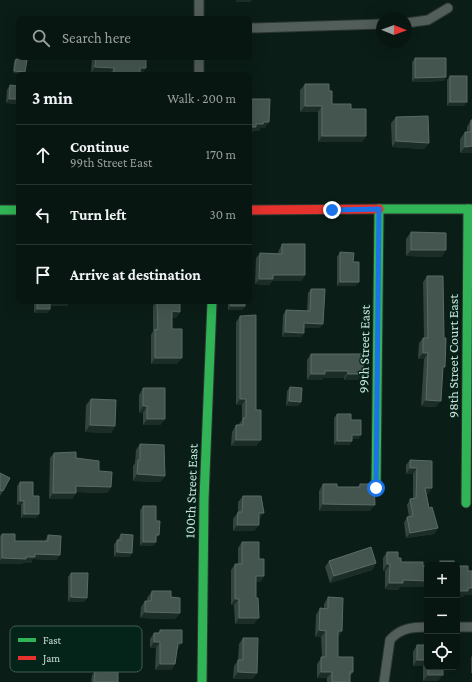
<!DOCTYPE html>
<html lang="en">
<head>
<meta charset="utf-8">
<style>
	body { margin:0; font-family:"Crimson Pro",serif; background:#111f1a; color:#f1f3f6 }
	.controls { position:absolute; right:12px; bottom:12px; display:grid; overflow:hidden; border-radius:6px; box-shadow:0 4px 16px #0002 }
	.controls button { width:36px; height:36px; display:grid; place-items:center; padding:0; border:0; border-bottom:1px solid #293531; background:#081611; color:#f1f3f6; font:20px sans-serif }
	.compass { position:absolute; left:376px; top:12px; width:36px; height:36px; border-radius:50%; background:#081611; box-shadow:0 4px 16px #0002; rotate:91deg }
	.stop { position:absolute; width:12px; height:12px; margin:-9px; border:3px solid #1a73e8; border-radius:50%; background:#fff }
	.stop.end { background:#1a73e8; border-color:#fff; box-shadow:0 1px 4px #0008 }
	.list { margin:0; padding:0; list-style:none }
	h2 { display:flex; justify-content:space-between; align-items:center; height:52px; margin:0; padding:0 16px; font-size:17px }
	h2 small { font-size:13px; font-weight:400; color:#989f9f }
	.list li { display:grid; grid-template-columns:26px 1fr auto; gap:12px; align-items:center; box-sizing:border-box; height:60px; padding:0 16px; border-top:1px solid #293531 }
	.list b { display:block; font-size:15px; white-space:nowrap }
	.list p { margin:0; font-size:13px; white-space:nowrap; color:#989f9f }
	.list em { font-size:13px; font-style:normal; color:#989f9f }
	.icon { flex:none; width:22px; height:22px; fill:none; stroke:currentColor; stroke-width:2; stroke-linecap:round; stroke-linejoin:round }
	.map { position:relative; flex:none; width:472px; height:682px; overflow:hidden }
	.search { position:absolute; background:#081611; box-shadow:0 4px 16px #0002; left:16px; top:16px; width:236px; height:44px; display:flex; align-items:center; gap:10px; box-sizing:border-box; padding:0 14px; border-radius:6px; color:#989f9f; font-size:15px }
	.panel { position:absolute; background:#081611; box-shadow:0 4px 16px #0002; left:16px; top:72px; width:236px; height:232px; border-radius:6px }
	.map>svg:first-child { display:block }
</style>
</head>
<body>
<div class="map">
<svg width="472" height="682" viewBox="0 0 472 682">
	<rect width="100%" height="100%" fill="#0b1d17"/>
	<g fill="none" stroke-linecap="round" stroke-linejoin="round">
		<g stroke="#2b3632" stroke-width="11">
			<g id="street">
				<path d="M199 18V0"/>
				<path d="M406 23 428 20 448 8"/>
				<path d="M250 28 382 24"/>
				<path d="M199 58V74"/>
				<path d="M457 627H472"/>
				<path d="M384 682 390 640C400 628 413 627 427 627"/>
			</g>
		</g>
		<g stroke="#2b3632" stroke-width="11">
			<g id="fast">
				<path d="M379 209H472"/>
				<path d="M0 210H18"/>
				<path d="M376 488 379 209"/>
				<path d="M466 503 468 209"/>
				<path d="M202 682 204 499 212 302"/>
			</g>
		</g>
		<g stroke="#2b3632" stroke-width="11">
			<path id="jam" d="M250 210 379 209"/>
		</g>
		<use href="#street" stroke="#525e59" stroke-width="9"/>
		<use href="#fast" stroke="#30b455" stroke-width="9"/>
		<use href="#jam" stroke="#e5322d" stroke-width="9"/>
	</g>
	<g fill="#34443f">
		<path d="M92 58H146L142 74H110V73H91Z"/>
		<path d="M415 58 446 77 443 81 412 82V62Z"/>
		<path d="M16 59 24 74 13 73 14 61Z"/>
		<path d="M450 76 464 106H447V80Z"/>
		<path d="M305 84 329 91 332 104 351 109 366 136 362 142H318V112H300V90Z"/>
		<path d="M10 85 18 104 6 103 7 90Z"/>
		<path d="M396 117 429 143 424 149 392 147 391 123Z"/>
		<path d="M471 120 472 153H460V139L465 132H467V127Z"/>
		<path d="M411 232 442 257 406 256V239Z"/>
		<path d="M282 244 305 275 301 281H272L269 285 255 284 256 258 260 253 278 254 279 250Z"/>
		<path d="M340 252 356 286H337V257Z"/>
		<path d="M427 276 443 371 436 407 421 406 424 359H418L419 343 423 338H424L423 282Z"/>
		<path d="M311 289 320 328H304V333L301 337H282L283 315 286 310 307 311 308 293Z"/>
		<path d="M34 302H70L67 306H50V309L47 313H34Z"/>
		<path d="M156 302 180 312 176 318 172 317V329L177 364H151V335L153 331V306Z"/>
		<path d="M228 302H245V306L242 310H228Z"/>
		<path d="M240 316 261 440 256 446H231L232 432 236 425H239V424L242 420V405H236V322Z"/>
		<path d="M311 354H363L358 380H344V378H323L321 380H307V360Z"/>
		<path d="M290 387 301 402 298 406H286L287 391Z"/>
		<path d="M143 388 165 419 160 425H143V413H139V395Z"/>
		<path d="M91 399 115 426 111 433 85 432 86 405Z"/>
		<path d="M337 414 351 420 361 435 358 439H352V441L349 445H334V418Z"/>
		<path d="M140 444 165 476 160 482 133 481V466L135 463 136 450Z"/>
		<path d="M54 453 76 458 99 471 111 487 107 493 76 492V493L72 499H49L50 458Z"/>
		<path d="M410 460 432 461 428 494H426L429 508 438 528 434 534 406 538 404 523 407 517H409L407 505 410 499H413V474H406V465Z"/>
		<path d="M0 473 3 491 0 496Z"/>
		<path d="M20 482 33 496 39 514 36 518H21V505H17V486Z"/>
		<path d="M323 484 337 487H358L360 484 370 511H319V491Z"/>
		<path d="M243 496 259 520V525L254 531H233V519L238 512V502Z"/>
		<path d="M143 506 156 539V542L153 546H140V510Z"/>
		<path d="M2 534 15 541H45L48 535 60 555 56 560 33 559 31 563H23L22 564H0V536Z"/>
		<path d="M121 534 132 553 129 557H114V544L118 540V539Z"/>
		<path d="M242 542 259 559 264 576 260 582H256L254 624H235L234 605H231V570L235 564H238V548Z"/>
		<path d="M387 552 398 558 401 562 423 566 400 587 398 590 385 589V571H383V558Z"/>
		<path d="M329 561 376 563 372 570 330 583 325 567Z"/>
		<path d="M71 573 84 602H68V577Z"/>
		<path d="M152 591 171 597 180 613 175 619 140 618 141 607 145 601H147V598Z"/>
		<path d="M328 597 342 631 338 637V657L353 672 350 676V682H327V678H317V664L322 657 321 637H315L316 615 320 608 324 609V604Z"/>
		<path d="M31 627 45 632 65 656H54L51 660H37V657H27V633Z"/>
		<path d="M160 630 182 643 177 649 175 664 171 670H155L156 648H150V639L154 633H158Z"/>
		<path d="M243 638 253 679H233L234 666 238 660 239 644Z"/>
		<path d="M417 645H427V667H443L438 681H423V666H413V652Z"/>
		<path d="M472 656V673H471V657Z"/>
		<path d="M95 671 118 682H91L92 675Z"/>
	</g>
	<g fill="#1c2d28">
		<path d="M237 0H252L250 2H235Z"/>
		<path d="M95 67 114 68 110 73H91Z"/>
		<path d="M140 68H146L142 74H136Z"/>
		<path d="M14 71 25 72 24 74 13 73Z"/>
		<path d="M446 77 443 81 412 82 415 78Z"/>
		<path d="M9 99H18V104L6 103Z"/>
		<path d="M450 102H467L464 106H447Z"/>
		<path d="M305 106H322L318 112H300Z"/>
		<path d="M264 122H269L265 128H261L259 131H254L251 134H250V127L256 124Z"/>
		<path d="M322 136H366L362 142H318Z"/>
		<path d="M396 141 429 143 424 149 392 147Z"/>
		<path d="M472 146V153H460L465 147Z"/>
		<path d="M411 250H446L442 257 406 256Z"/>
		<path d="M273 275H305L301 281H272L269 285 255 284 259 279Z"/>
		<path d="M340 282H359L356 286H337Z"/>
		<path d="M50 302H70L67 306H47Z"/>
		<path d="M231 306H245L242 310H228Z"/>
		<path d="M37 309H50L47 313H34Z"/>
		<path d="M172 311 180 312 176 318 168 317Z"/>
		<path d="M304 323 323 324 320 328H301Z"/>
		<path d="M285 332 304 333 301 337H282Z"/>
		<path d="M423 353H428L424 359H418Z"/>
		<path d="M155 358H182L177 364H151Z"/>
		<path d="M325 371H348L344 378H323L321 380H307L311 374Z"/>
		<path d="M348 374H363L358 380H344Z"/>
		<path d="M240 399H246L242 405H236Z"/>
		<path d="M426 400 441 401 436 407 421 406Z"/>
		<path d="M289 401 301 402 298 406H286Z"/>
		<path d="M143 406H147L143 413H139Z"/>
		<path d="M147 419H165L160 425H143Z"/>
		<path d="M90 425 115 426 111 433 85 432Z"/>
		<path d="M352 435H361L358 439H349Z"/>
		<path d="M236 440H261L256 446H231Z"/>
		<path d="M337 441H352L349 445H334Z"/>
		<path d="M410 468H417L413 474H406Z"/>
		<path d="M137 474 165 476 160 482 133 481Z"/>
		<path d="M76 486 111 487 107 493 72 492Z"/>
		<path d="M425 488H432L428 494 421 493Z"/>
		<path d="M53 493H76L72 499H49Z"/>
		<path d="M20 501H24L21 505H17Z"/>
		<path d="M323 504 375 505 370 511H319Z"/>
		<path d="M259 513H264L259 520Z"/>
		<path d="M24 514H39L36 518H21Z"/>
		<path d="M237 525H259L254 531H233Z"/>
		<path d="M438 528 434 534 406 538 410 533Z"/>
		<path d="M156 535H159L156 539H153Z"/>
		<path d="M143 542H156L153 546H140Z"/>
		<path d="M117 552 132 553 129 557H114Z"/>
		<path d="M35 554 60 555 56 560 33 559 31 563H23L22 564H0V561L2 558 26 557Z"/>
		<path d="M376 563 372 570 330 583 334 576Z"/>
		<path d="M387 564H390L385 571H383Z"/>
		<path d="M256 576H264L260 582H252Z"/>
		<path d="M403 580 427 581V587H400L398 590 385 589 389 583Z"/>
		<path d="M468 588H472V595H465L463 597H457V591Z"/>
		<path d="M71 597 87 598 84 602H68Z"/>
		<path d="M235 599H239L234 605H231Z"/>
		<path d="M145 612 180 613 175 619 140 618Z"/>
		<path d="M239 618H259L254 624H235Z"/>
		<path d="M319 630 326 631 321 637H315Z"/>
		<path d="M338 631H342L338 637Z"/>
		<path d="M154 642H160L156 648H150Z"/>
		<path d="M178 643H182L177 649H173Z"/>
		<path d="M55 650H69L65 656H54L51 660H37L41 654Z"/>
		<path d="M32 651H41L37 657H27Z"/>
		<path d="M417 660H427V661L423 666H413Z"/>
		<path d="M160 664H175L171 670H155Z"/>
		<path d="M238 672 257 673 253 679H233Z"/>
		<path d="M321 672H332L327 678H317Z"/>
		<path d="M428 675H443L438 681H423Z"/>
	</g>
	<g fill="#445550" stroke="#5a6a65">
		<path d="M96 58H146V68H140V74H114V68L95 67Z"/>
		<path d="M415 58H446V77L415 78Z"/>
		<path d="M16 59 27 60 25 72 14 71Z"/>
		<rect x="450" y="76" width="17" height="26"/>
		<path d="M305 84H329V91H332V104H351V109H366V136H322V106H305Z"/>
		<path d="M10 85 18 86V99H9Z"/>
		<path d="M250 99H270L269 122H264L263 124H256V127H250Z"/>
		<path d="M428 116 429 143 396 141V117Z"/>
		<path d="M471 120H472V146L465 147V132H471Z"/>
		<path d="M411 232 446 233V250H411Z"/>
		<path d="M282 244H305V275H273V279H259L260 253 282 254Z"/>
		<path d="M340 252 354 253 353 262H359V282H340Z"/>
		<path d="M427 276H443L444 338H446L445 367H443L441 401 426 400 428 353H423V338H428Z"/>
		<path d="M311 289H325L323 324 304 323V333L285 332 286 310 310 311Z"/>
		<rect x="37" y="302" width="13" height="7"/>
		<path d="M157 302H180V312L172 311V329H182V358H155V329L158 330Z"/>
		<rect x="231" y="302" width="14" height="4"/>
		<path d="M256 315V410H261V440H236V425H243V418H246V399H240V316Z"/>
		<path d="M311 354H363V374H348V371H325V374H311Z"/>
		<path d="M290 387 302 388 301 402 289 401Z"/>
		<path d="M143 388H165V419H147V406H143Z"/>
		<path d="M91 399 116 400 115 426 90 425Z"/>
		<path d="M337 414H351V420H361V435H352V441H337Z"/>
		<path d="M140 444 164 445 165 476 137 474 138 460H140Z"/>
		<path d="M76 452V458L99 461V471L112 472 111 487 76 486V493H53L54 453Z"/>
		<path d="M410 460 432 461V488H425L429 508 432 507 438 528 410 533 407 517 413 516 410 499 416 498 417 468H410Z"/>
		<path d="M0 473 10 478 3 491 0 490Z"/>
		<path d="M20 482H33V496H39V514H24V501H20Z"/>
		<path d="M323 484H337V487H360V484H374L375 505 323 504Z"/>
		<path d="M243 496H261L264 513H259V525H237L238 512H242Z"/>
		<path d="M143 506H156V521H160L159 535H156V542H143Z"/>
		<path d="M2 534H15V541H48V535L61 536 60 555 35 554V557H26V559L2 558Z"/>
		<path d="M121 534 133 535 132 553 117 552V540H121Z"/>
		<path d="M242 542H259V559H264V576H256V598H258L259 618H239V599H235V564H242Z"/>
		<path d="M371 547 376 563 334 576 329 561Z"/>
		<path d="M387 552H398V558H401V562H423V566H427V581L403 580V583H389L390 564H387Z"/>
		<rect x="440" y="561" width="14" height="4"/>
		<path d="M457 566H468V571H472V588H468V591H457Z"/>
		<path d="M71 573H88L87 598 71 597Z"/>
		<path d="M152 591H171V597L180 598V613L145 612V601H151Z"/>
		<path d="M328 597 343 598 342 631H338V657H353V672H350V682H332V672H321V657H326V631L319 630 320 608 328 609Z"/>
		<path d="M160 630H182V643H178L175 664H160V642H154V633H160Z"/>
		<path d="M243 638H258L257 673 238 672V660H243Z"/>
		<rect x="417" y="645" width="10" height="15"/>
		<rect x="428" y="667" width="15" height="8"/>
		<path d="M95 671 118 672V682H94Z"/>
	</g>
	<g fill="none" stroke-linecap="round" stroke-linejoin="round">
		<path stroke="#1a73e8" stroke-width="5" d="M332 210 379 209 376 488"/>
	</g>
	<g text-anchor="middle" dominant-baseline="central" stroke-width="3" stroke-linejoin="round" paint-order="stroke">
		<g font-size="14" fill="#cee0d8" stroke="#042419">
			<text transform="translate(364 349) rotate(-89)">99th Street East</text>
			<text transform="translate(453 356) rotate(-90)">98th Street Court East</text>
			<text transform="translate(191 491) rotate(-88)">100th Street East</text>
		</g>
	</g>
	<rect x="10" y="626" width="132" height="46" rx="6" fill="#042419" stroke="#415c52" stroke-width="1"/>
	<rect x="18" y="638" width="18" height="4" fill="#30b455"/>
	<rect x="18" y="656" width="18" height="4" fill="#e5322d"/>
	<g font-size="11" fill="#cee0d8">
		<text x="43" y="644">Fast</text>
		<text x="43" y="662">Jam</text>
	</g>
</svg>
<div class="controls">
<button>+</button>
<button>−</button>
<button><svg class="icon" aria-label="locate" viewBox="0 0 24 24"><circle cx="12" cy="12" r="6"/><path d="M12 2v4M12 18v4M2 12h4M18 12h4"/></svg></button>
</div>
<svg class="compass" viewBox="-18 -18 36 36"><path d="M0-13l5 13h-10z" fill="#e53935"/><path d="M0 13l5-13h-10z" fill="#989f9f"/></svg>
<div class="stop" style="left:376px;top:488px"></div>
<div class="stop end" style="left:332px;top:210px"></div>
<div class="search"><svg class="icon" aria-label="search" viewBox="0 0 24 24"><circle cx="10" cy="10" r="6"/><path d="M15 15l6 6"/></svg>Search here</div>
<section class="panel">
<h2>3 min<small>Walk · 200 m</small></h2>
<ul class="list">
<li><svg class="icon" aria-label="ahead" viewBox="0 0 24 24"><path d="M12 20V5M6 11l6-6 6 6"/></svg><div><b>Continue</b><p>99th Street East</p></div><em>170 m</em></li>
<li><svg class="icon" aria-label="left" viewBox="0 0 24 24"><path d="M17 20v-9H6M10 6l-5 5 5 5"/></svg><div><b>Turn left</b></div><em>30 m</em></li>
<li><svg class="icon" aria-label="arrive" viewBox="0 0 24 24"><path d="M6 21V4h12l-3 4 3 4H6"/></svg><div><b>Arrive at destination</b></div></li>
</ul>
</section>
</div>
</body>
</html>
